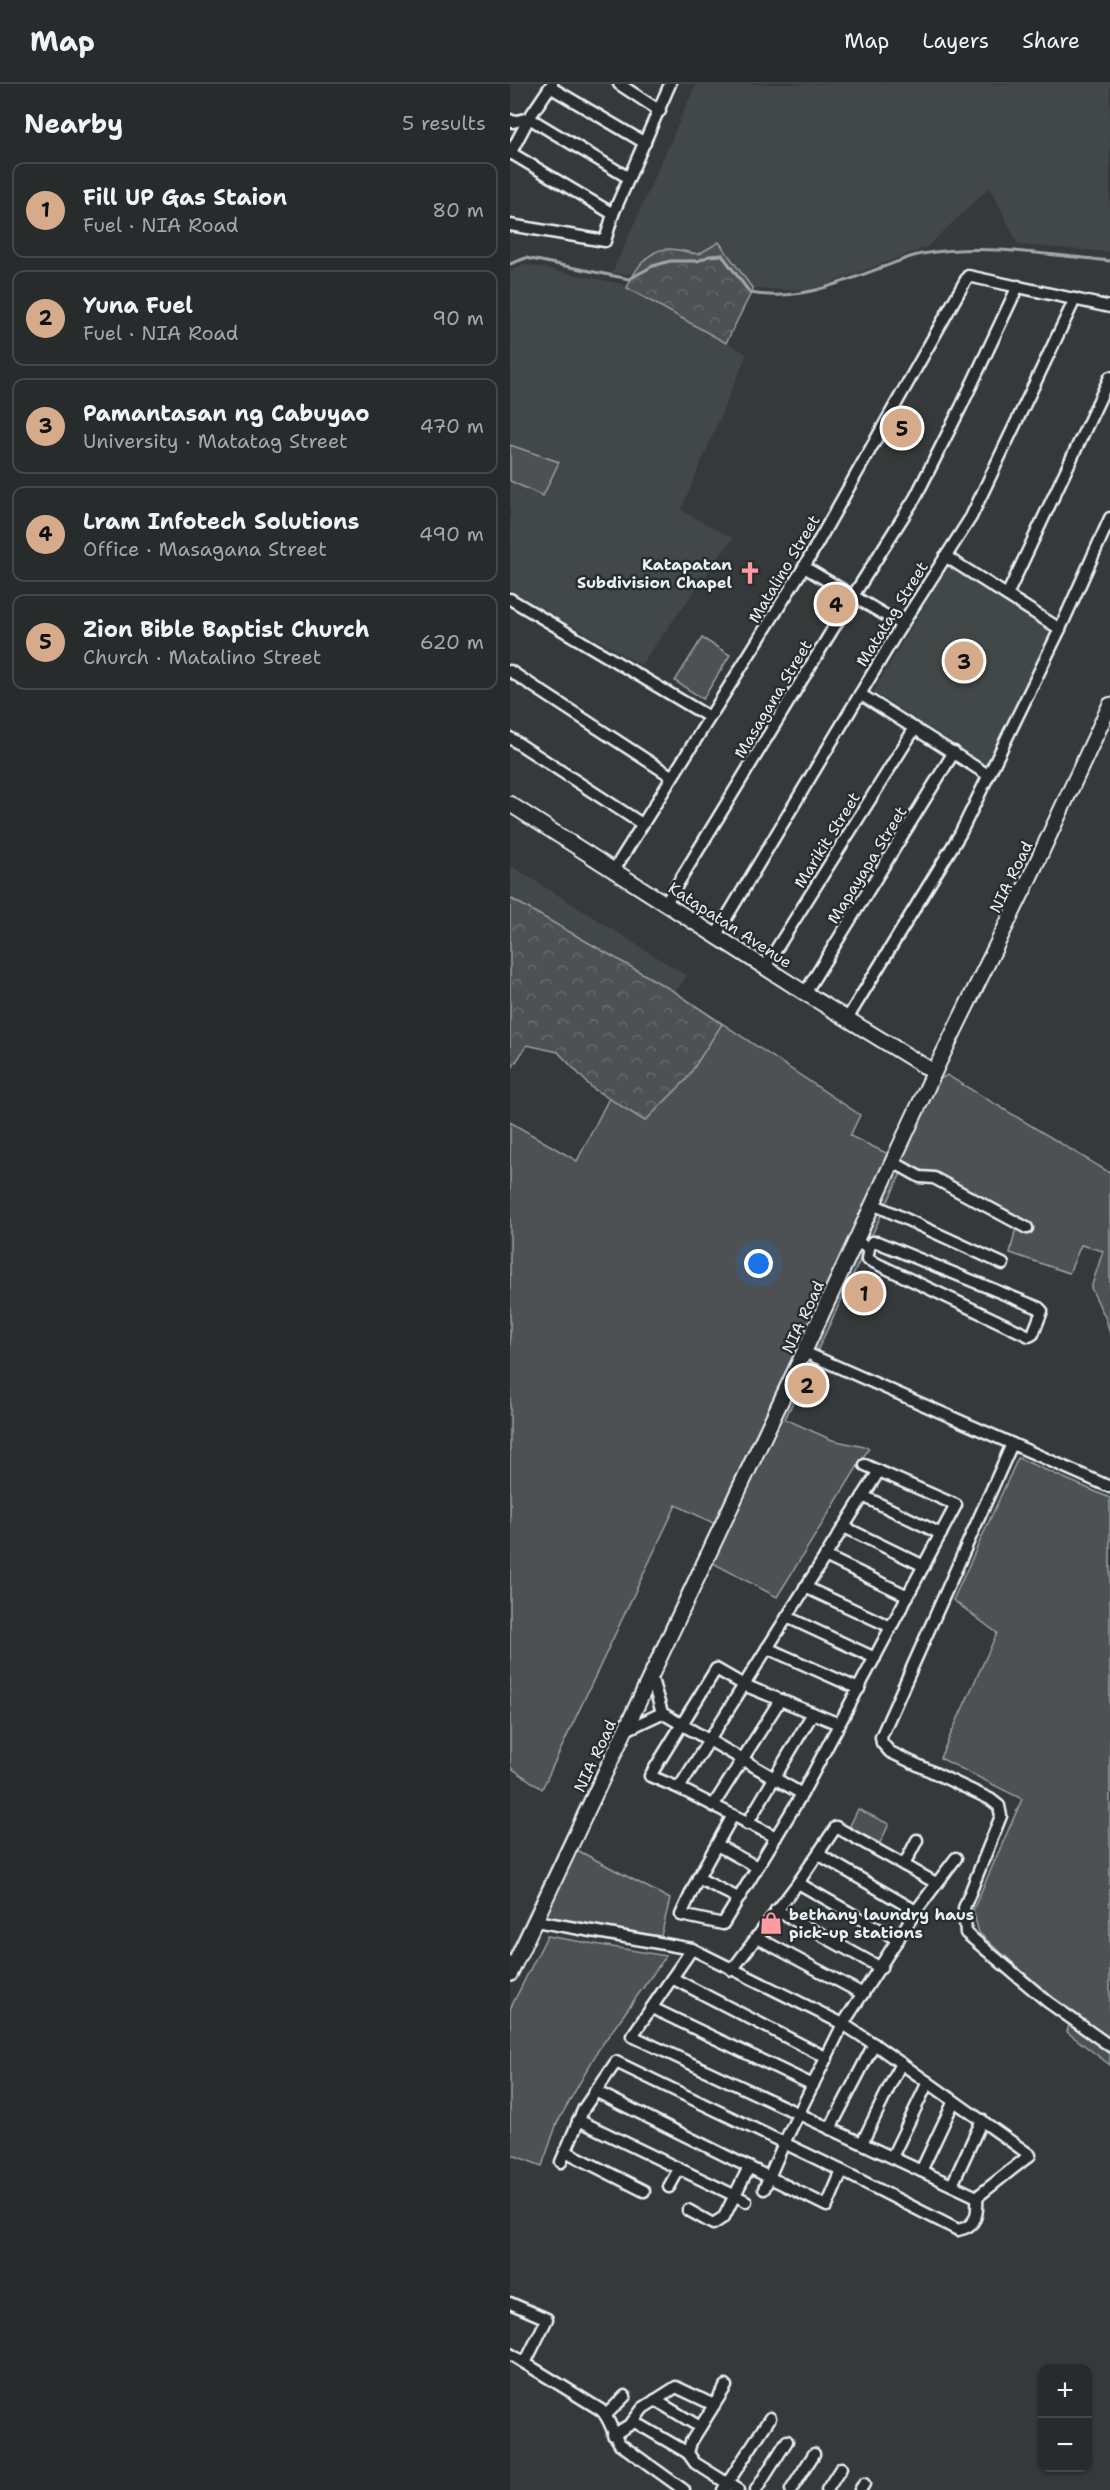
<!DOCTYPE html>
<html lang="en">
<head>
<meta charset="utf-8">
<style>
	body { margin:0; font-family:"Shantell Sans",sans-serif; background:#303334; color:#f1f3f6 }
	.controls { position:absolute; right:18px; bottom:18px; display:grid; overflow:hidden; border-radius:12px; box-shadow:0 2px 4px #0004 }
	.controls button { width:54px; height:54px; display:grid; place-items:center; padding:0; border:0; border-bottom:2px solid #444748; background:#282b2c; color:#f1f3f6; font:30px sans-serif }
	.you { position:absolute; left:249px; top:1180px; width:21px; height:21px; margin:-15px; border:4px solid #fff; border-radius:50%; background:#1a73e8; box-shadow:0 0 0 9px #1a73e833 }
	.badge { display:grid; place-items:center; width:39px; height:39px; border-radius:50%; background:#d6ab8b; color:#111; font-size:20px; font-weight:700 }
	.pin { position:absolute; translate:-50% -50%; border:3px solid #fff; box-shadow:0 2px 6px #0006 }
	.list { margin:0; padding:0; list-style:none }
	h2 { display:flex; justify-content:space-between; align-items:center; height:78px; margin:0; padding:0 24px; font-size:26px }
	h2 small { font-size:20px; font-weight:400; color:#a5a7a9 }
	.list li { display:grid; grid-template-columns:39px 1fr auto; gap:18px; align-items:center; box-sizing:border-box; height:96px; margin:0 12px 12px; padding:0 12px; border:2px solid #444748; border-radius:12px }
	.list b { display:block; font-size:22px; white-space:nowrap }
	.list p { margin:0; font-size:20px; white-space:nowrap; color:#a5a7a9 }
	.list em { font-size:20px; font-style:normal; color:#a5a7a9 }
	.map { position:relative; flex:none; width:600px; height:2406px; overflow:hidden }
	header { display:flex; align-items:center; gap:36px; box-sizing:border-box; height:84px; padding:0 30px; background:#282b2c; border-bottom:2px solid #444748 }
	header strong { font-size:28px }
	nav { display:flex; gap:33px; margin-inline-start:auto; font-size:21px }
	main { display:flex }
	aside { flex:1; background:#282b2c }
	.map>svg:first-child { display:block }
</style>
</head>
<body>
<header>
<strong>Map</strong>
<nav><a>Map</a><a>Layers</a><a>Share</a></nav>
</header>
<main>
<aside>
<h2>Nearby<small>5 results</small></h2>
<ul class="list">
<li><span class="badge">1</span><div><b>Fill UP Gas Staion</b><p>Fuel · NIA Road</p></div><em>80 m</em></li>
<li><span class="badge">2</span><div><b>Yuna Fuel</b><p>Fuel · NIA Road</p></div><em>90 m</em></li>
<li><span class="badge">3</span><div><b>Pamantasan ng Cabuyao</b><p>University · Matatag Street</p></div><em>470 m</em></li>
<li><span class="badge">4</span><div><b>Lram Infotech Solutions</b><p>Office · Masagana Street</p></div><em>490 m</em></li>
<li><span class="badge">5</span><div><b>Zion Bible Baptist Church</b><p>Church · Matalino Street</p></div><em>620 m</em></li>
</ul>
</aside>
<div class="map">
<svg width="600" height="2406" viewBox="0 0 600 2406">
	<defs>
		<pattern id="forest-crowns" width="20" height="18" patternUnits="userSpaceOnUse" patternTransform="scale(1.5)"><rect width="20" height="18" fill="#4d5152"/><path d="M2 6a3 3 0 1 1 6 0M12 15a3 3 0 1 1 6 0" fill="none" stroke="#676a6c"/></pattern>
	</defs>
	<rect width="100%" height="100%" fill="#35393a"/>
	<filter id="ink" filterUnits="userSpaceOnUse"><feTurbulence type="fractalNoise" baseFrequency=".0167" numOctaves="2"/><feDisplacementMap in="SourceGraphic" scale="12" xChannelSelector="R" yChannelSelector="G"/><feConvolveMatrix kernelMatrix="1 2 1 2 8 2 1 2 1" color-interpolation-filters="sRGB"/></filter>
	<g filter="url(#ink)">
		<g fill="#424647">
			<path d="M186 0H600V168L508 161 480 103 417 163 302 206 243 205 209 158 190 170 155 164 137 174 122 190 102 189Z"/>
			<path d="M13 180 112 200 237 270 171 426 223 454 131 581 0 506V187Z"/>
			<path d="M440 478 543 547 477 681 363 608Z"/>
			<path d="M0 781 177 892 121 971 0 907Z"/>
		</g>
		<g fill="#4d5152" stroke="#9aa1a5" stroke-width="1.5">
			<path d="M0 361 49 378 33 412 0 397Z"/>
			<path d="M192 554 220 571 193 615 165 597Z"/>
			<path d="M165 908 350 1031 340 1052 391 1076 427 997 437 991 600 1089V1250L596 1235 581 1204 593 1167 571 1161 559 1189 500 1169 507 1139 395 1081 275 1335 322 1356 359 1364 267 1513 201 1478 216 1445 166 1421 32 1705 0 1683V1038L67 1077 121 971Z"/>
			<path d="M508 1374 600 1414V1981L557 1948 562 1931 469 1849 463 1826 512 1715 430 1674 487 1549 443 1516Z"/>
			<path d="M348 1725 379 1740 370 1759 339 1744Z"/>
			<path d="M67 1766 160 1815 151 1852 32 1833Z"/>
			<path d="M37 1852 156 1872 89 1965 47 2039 32 2082 0 2070V1925Z"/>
		</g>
		<g fill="url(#forest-crowns)" stroke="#9aa1a5" stroke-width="1.5">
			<path d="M209 158 243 205 216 259 117 204C123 188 138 166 156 165 167 164 179 169 189 170Z"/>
			<path d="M0 814 165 908 212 940 176 996 135 1037 82 1004 48 968 17 961 0 987Z"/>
		</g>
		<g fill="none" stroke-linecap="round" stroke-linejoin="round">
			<g stroke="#a0a7ac" stroke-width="3">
				<path d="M0 180 16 174 119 195 143 182 160 177H188L199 172 212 171 240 209C287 218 331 199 373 183 386 179 399 172 412 170 475 159 538 171 600 177"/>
				<path d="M0 1871 287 1265"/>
			</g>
			<g stroke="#e8f1f8" stroke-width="15">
				<g id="street">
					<path d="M109 0 150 27"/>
					<path d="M40 3 135 59"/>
					<path d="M0 36 3 38 19 34 119 94"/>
					<path d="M1 69 103 130"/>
					<path d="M0 70 19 34 42 0"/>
					<path d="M0 141 95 157 103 130 160 0"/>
					<path d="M435 472 550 545"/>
					<path d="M294 483 392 541"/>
					<path d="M497 511 600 293"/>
					<path d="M0 515 199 633"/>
					<path d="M0 587 161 692"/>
					<path d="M350 610 478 691"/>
					<path d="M0 654 132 740"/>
					<path d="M104 786 294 483 458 192 600 223"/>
					<path d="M156 819 343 512 405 414 451 323 508 202"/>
					<path d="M206 851 386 550 461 433 565 215"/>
					<path d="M255 883 405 644"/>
					<path d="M295 909 444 668"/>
					<path d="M337 935 450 750 550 545 600 434"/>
					<path d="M383 1078 410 1093 424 1094 517 1144"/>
					<path d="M363 1120 493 1180"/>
					<path d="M346 1158 359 1164 362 1158H367L529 1224 532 1227 523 1250 519 1252 357 1175 359 1164"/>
					<path d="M294 1268 600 1403"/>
					<path d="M502 1360 371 1653 372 1659 380 1668 480 1715 489 1722 491 1732 454 1824 456 1849 538 1918 600 1962"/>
					<path d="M353 1412 431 1450"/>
					<path d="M334 1443 414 1482"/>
					<path d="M315 1472 398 1512"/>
					<path d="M295 1503 381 1543"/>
					<path d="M277 1533 365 1574"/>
					<path d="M257 1564 349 1605"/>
					<path d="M152 1629 292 1710"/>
					<path d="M116 1646 152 1629 141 1592"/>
					<path d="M169 1704 369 1387"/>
					<path d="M203 1722 270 1616"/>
					<path d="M222 1733 188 1794 171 1831 213 1840 292 1710 446 1421 355 1381"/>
					<path d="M237 1740 303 1629"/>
					<path d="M266 1753 169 1704 140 1692 206 1585 234 1601 329 1640"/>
					<path d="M207 1761 247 1783"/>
					<path d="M308 1770 406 1827"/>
					<path d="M394 1781 407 1756"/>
					<path d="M188 1794 228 1814"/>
					<path d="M288 1799 388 1856"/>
					<path d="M266 1826 371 1884"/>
					<path d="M26 1837 182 1865 333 1940 364 1960 520 2071 467 2113"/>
					<path d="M246 1853 353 1910"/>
					<path d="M182 1865 122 1952 467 2113"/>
					<path d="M222 1886 288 1799 326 1743 426 1799"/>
					<path d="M162 1894 317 1974"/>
					<path d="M142 1924 303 2001"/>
					<path d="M85 2007 317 2122 332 2087"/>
					<path d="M68 2036 236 2117"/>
					<path d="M320 2045 364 1960"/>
					<path d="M352 2059 391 1979"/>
					<path d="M55 2067 134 2107"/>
					<path d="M382 2073 418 1998"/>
					<path d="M51 2078 74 2024 106 1978 332 2087 448 2146C467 2142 468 2130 467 2113"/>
					<path d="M411 2087 444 2017"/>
					<path d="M442 2101 472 2036"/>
					<path d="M159 2103 169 2085"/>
					<path d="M254 2105 274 2059 333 1940 406 1827 446 1774"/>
					<path d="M178 2126 203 2140 214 2133 239 2083"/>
					<path d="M0 2219 37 2235 15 2279"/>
					<path d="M0 2270 91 2326C100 2334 102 2349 110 2360L174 2406"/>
					<path d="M216 2302 181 2358 178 2369 185 2379 228 2406"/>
					<path d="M145 2316 190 2343"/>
					<path d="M96 2331 115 2312"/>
					<path d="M123 2337 178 2369"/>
					<path d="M103 2351 121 2340 133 2324 166 2303 204 2321"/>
					<path d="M213 2406 260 2334"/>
					<path d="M246 2406 277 2357"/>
					<path d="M281 2406 304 2370"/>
					<path d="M317 2406 331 2384"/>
					<path d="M350 2406 354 2400"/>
				</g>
			</g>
			<g stroke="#e8f1f8" stroke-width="18">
				<g id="secondary">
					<path d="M0 720 295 909 424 988"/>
					<path d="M0 1890 294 1268 429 978 518 797 600 621"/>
				</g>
			</g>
			<use href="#street" stroke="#2a2d2e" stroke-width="10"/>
			<use href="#secondary" stroke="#2a2d2e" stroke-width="14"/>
		</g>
	</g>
	<defs>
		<g id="church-bare" transform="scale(1.8)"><path d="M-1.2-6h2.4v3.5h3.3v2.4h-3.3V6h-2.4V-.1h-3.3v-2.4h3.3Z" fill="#ff9aa2" stroke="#2a2d2e" stroke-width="2.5" paint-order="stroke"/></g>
		<g id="shop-bare" transform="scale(1.8)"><path d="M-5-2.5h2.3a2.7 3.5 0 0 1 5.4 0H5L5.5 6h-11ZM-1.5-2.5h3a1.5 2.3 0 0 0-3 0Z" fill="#ff9aa2" stroke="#2a2d2e" stroke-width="2.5" paint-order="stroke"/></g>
	</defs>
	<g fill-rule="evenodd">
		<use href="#church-bare" x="240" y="489"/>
		<use href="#shop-bare" x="261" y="1839"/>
	</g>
	<g text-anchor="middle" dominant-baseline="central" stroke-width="5" stroke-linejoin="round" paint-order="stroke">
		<g font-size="16" font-weight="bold" fill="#e8f1f8" stroke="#2a2d2e" text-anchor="end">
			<text x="222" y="480">Katapatan<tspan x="222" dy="18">Subdivision Chapel</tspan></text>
			<text x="279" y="1830" text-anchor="start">bethany laundry haus<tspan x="279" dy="18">pick-up stations</tspan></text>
		</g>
		<g font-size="16" fill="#e8f1f8" stroke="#2a2d2e">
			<text transform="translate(274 485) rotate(-59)">Matalino Street</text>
			<text transform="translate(382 530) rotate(-58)">Matatag Street</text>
			<text transform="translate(263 615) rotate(-59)">Masagana Street</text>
			<text transform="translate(317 756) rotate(-58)">Marikit Street</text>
			<text transform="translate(357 781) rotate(-58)">Mapayapa Street</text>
			<text transform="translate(501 793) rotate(-64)">NIA Road</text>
			<text transform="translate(220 841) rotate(33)">Katapatan Avenue</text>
			<text transform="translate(293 1233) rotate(-65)">NIA Road</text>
			<text transform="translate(85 1672) rotate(-65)">NIA Road</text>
		</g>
	</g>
</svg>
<div class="controls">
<button>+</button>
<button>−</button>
</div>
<div class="you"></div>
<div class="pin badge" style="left:354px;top:1209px">1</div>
<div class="pin badge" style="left:297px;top:1301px">2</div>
<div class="pin badge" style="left:454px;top:577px">3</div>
<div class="pin badge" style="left:326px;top:520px">4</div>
<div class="pin badge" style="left:392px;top:344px">5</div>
</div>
</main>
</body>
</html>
